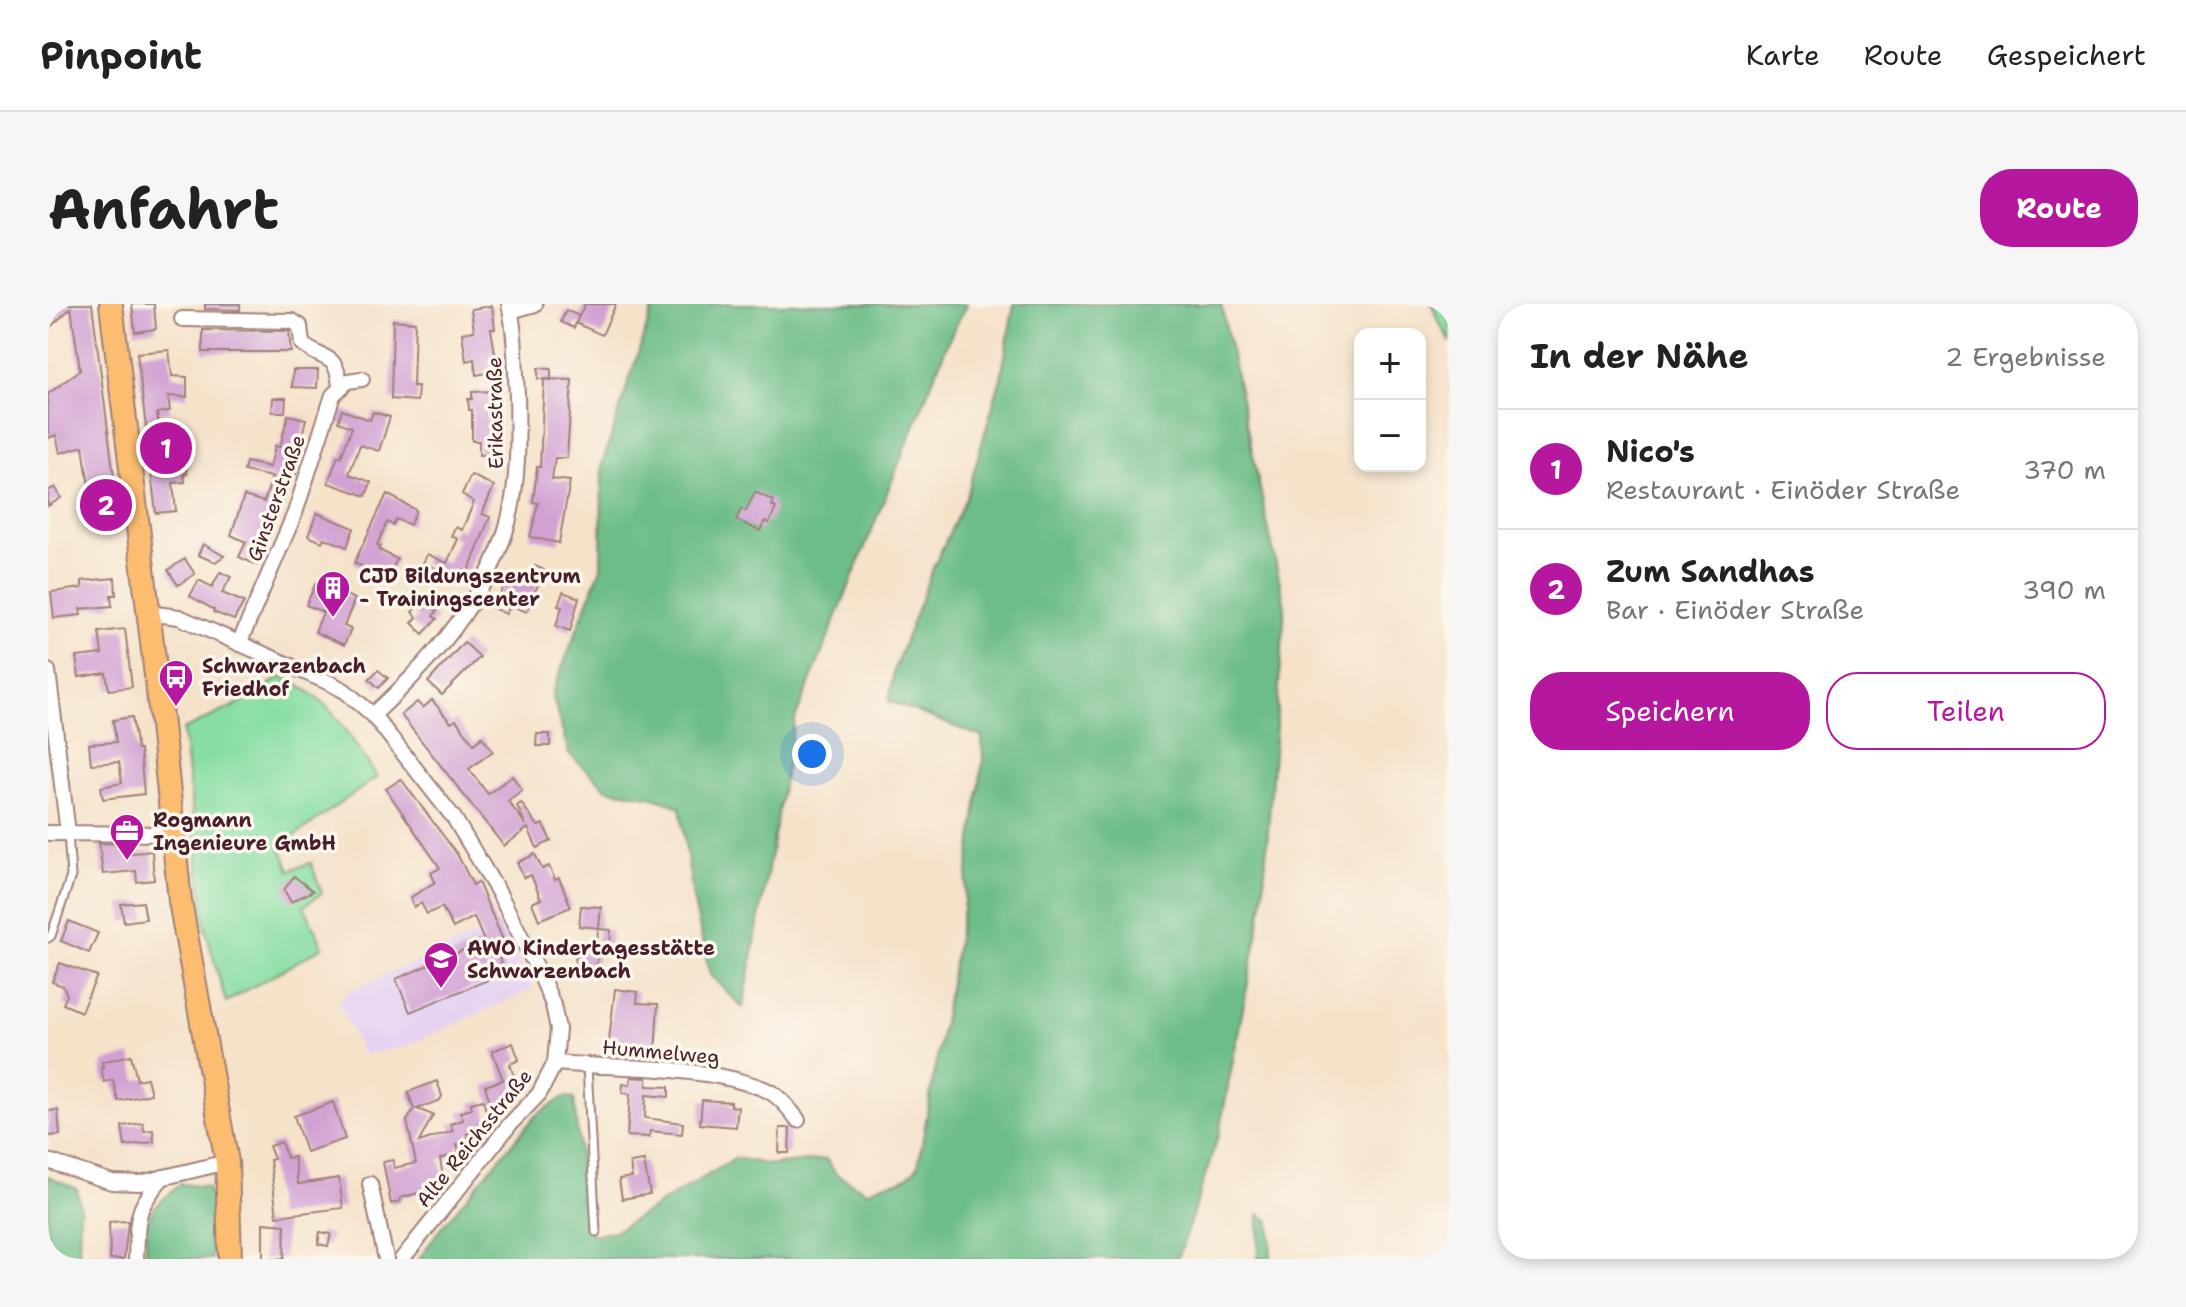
<!DOCTYPE html>
<html lang="de">
<head>
<meta charset="utf-8">
<style>
	body { margin:0; font-family:"Shantell Sans",sans-serif; background:#f6f6f6; color:#222 }
	.controls { position:absolute; right:24px; top:24px; display:grid; overflow:hidden; border-radius:16px; box-shadow:0 4px 12px #0003 }
	.controls button { width:72px; height:72px; display:grid; place-items:center; padding:0; border:0; border-bottom:2px solid #e0e0e0; background:#fff; color:#222; font:40px sans-serif }
	.you { position:absolute; left:764px; top:450px; width:28px; height:28px; margin:-20px; border:6px solid #fff; border-radius:50%; background:#1a73e8; box-shadow:0 0 0 12px #1a73e833 }
	.badge { display:grid; place-items:center; width:52px; height:52px; border-radius:50%; background:#b5179e; color:#fff; font-size:26px; font-weight:700 }
	.pin { position:absolute; translate:-50% -50%; border:4px solid #fff; box-shadow:0 2px 8px #0006 }
	.list { margin:0; padding:0; list-style:none }
	h2 { display:flex; justify-content:space-between; align-items:center; height:104px; margin:0; padding:0 32px; font-size:34px }
	h2 small { font-size:26px; font-weight:400; color:#767676 }
	.list li { display:grid; grid-template-columns:52px 1fr auto; gap:24px; align-items:center; box-sizing:border-box; height:120px; padding:0 32px; border-top:2px solid #e0e0e0 }
	.list b { display:block; font-size:30px; white-space:nowrap }
	.list p { margin:0; font-size:26px; white-space:nowrap; color:#767676 }
	.list em { font-size:26px; font-style:normal; color:#767676 }
	.actions { display:flex; gap:16px; padding:24px 32px }
	.actions a { flex:1; padding:18px 0; border:2px solid #b5179e; border-radius:32px; text-align:center; font-size:28px; color:#b5179e }
	.actions .main { background:#b5179e; color:#fff }
	.map { position:relative; flex:none; width:1402px; height:955px; overflow:hidden; border-radius:32px }
	header { display:flex; align-items:center; gap:48px; box-sizing:border-box; height:112px; padding:0 40px; background:#fff; border-bottom:2px solid #e0e0e0 }
	header strong { font-size:38px }
	nav { display:flex; gap:44px; margin-inline-start:auto; font-size:28px }
	.intro { display:flex; align-items:center; justify-content:space-between; box-sizing:border-box; height:192px; padding:0 48px }
	h1 { margin:0; font-size:56px }
	.button { padding:20px 36px; border-radius:32px; background:#b5179e; color:#fff; font-size:28px; font-weight:700 }
	main { display:flex; gap:48px; padding:0 48px }
	aside { flex:1; background:#fff; border-radius:32px; box-shadow:0 4px 12px #0003 }
	.map>svg:first-child { display:block }
</style>
</head>
<body>
<header>
<strong>Pinpoint</strong>
<nav><a>Karte</a><a>Route</a><a>Gespeichert</a></nav>
</header>
<div class="intro"><h1>Anfahrt</h1><a class="button">Route</a></div>
<main>
<div class="map">
<svg width="1402" height="955" viewBox="0 0 1402 955">
	<rect width="100%" height="100%" fill="#fbf7ec"/>
	<filter id="ink" filterUnits="userSpaceOnUse"><feTurbulence type="fractalNoise" baseFrequency=".0125" numOctaves="2"/><feDisplacementMap in="SourceGraphic" scale="16" xChannelSelector="R" yChannelSelector="G"/><feConvolveMatrix kernelMatrix="1 2 1 2 8 2 1 2 1" color-interpolation-filters="sRGB"/></filter>
	<filter id="wash" filterUnits="userSpaceOnUse"><feTurbulence type="fractalNoise" baseFrequency=".006" numOctaves="4" result="noise"/><feDisplacementMap in="SourceGraphic" scale="32" xChannelSelector="R" yChannelSelector="G"/><feGaussianBlur stdDeviation="1.8" result="paint"/><feColorMatrix in="noise" values="0 0 0 0 0 0 0 0 0 0 0 0 0 0 0 0 0 1.4 0 .05"/><feComposite in="paint" operator="in"/></filter>
	<g filter="url(#wash)">
		<rect width="100%" height="100%" fill="#f5e2c9"/>
		<path fill="#e5d3f1" d="M454 620 485 685 356 743 315 751 290 698 301 687Z"/>
		<g fill="#87dea2" stroke="#687e66" stroke-width="2">
			<path d="M1384 0H1402V37L1389 14Z"/>
			<path d="M233 373C281 390 302 433 329 473L232 542 242 566 263 559 274 589 256 602 275 643 178 698 158 627 135 426 186 402Z"/>
		</g>
		<g fill="#6dbd88" stroke="#5c6e5a" stroke-width="2">
			<path d="M606 0H919L903 31 747 415 695 704 662 671 645 594 632 503 606 493 559 485 521 450 504 390 553 264 554 161Z"/>
			<path d="M966 0H1173L1237 303 1214 605 1171 829 1130 955H371L392 925 488 811 516 793 526 794 538 917 544 931 567 927 688 854 723 861 778 855 789 871 820 888C844 871 849 887 870 862L915 604 935 455 934 433 841 397 846 366 885 264 918 194 953 74Z"/>
			<path d="M0 872 29 885 32 902 31 955H0Z"/>
			<path d="M133 880 159 883 165 900 164 955H98C97 909 98 909 133 880Z"/>
			<path d="M1211 910 1222 917 1223 955H1210Z"/>
		</g>
		<g id="blocks">
			<g fill="#d1a1d3">
				<path d="M13 0H44L70 205 58 207 60 221 47 223 35 142 12 149 8 131 0 134V90L32 66 23 4 0 25V11Z"/>
				<path d="M84 0H106L108 25 87 28Z"/>
				<path d="M157 0H192V6L157 5Z"/>
				<path d="M537 0H568L554 31 528 19 526 24 513 18 518 6 531 12 528 19Z"/>
				<path d="M444 2 447 25H443L450 67 428 71 426 55 418 57 414 29 426 27 423 5Z"/>
				<path d="M345 16 367 18 365 82H370L369 97 343 95Z"/>
				<path d="M155 26 241 27 243 48H155Z"/>
				<path d="M121 46 124 72 139 73V93L120 92 122 107 109 109 111 123 98 124 89 49Z"/>
				<path d="M490 64 503 65V76L490 75Z"/>
				<path d="M245 66H270L269 84 244 83Z"/>
				<path d="M496 75 524 76 519 154H507L504 175 522 177 511 239 482 233 490 199 485 198 489 163H492Z"/>
				<path d="M448 87V151H431V137H424V106H421L420 95H424V88Z"/>
				<path d="M225 94H238L237 108H224Z"/>
				<path d="M294 106 322 116 325 108 342 113 331 147 312 141 301 170 323 178 318 192 280 179 290 152 293 153 304 123 290 118Z"/>
				<path d="M240 111 258 115 250 148 253 149 248 170 245 169 209 261 191 253 198 238 183 231 196 192 216 198 224 173 196 167 198 158 222 163 227 142 232 143Z"/>
				<path d="M137 131 139 170H136L137 178 125 179 128 207 108 209 103 169 112 168 109 133Z"/>
				<path d="M423 171 446 182 434 210 442 213 420 268 414 265 410 274 375 259 379 250 399 259 410 235 403 232 407 223 414 226 426 198 414 190Z"/>
				<path d="M7 183 13 194 0 202V187Z"/>
				<path d="M707 188 726 197 724 202 728 204 721 219 717 217 712 227 688 216 693 205 698 207Z"/>
				<path d="M339 190 368 206 362 221 348 215 345 221 339 218 329 241 333 242 331 246 349 255 340 274 306 259Z"/>
				<path d="M269 209 306 224 299 243 276 234 274 238 260 232Z"/>
				<path d="M155 240 176 252 167 258 150 251Z"/>
				<path d="M137 255 147 270 130 281 120 266Z"/>
				<path d="M487 262 496 266 479 308 462 301 458 310 442 303 445 294 450 296 459 274 479 282Z"/>
				<path d="M172 268 183 273 174 289 196 298 186 316 165 308 166 306 142 292 151 276 164 283Z"/>
				<path d="M67 274 68 291H63L64 302 32 305 33 311 6 314 3 288 34 284V277Z"/>
				<path d="M268 279 307 295 296 322 303 325 296 341 267 328 275 308 258 301Z"/>
				<path d="M515 288 531 294 522 327 508 322 514 303 510 302Z"/>
				<path d="M372 299 377 304 381 300 389 307 385 312 389 315 375 330 364 319 369 313 364 308Z"/>
				<path d="M77 325 84 383 61 386 58 369 31 373 28 353 54 350 51 328Z"/>
				<path d="M416 338 432 353 394 391 380 378Z"/>
				<path d="M330 366 340 374 331 384 321 375Z"/>
				<path d="M384 396 403 419 408 416 426 440 434 433 445 447 421 465 440 490 464 472 474 486 460 497 478 521 469 502 473 499 490 522 495 520 503 537 489 544 480 524 456 542 353 411 369 398 375 404Z"/>
				<path d="M84 413 89 446H92L96 490 55 495 53 483 74 479 71 458 43 460 41 440 68 438 65 416Z"/>
				<path d="M489 430H502V442H488Z"/>
				<path d="M353 475 409 550 425 581 430 578 458 643 448 647 457 669 362 708 348 675 436 637 426 613 405 624 394 603 379 610 373 599 366 603 362 594 387 578 383 569 392 564 338 485Z"/>
				<path d="M51 539 75 540 76 550 104 547 106 576 89 578 88 567 55 570Z"/>
				<path d="M487 550 494 565 501 562 507 576 511 574 523 603 491 616 484 599 493 595 483 571 476 574 469 559Z"/>
				<path d="M246 572 265 587 243 598 236 586Z"/>
				<path d="M95 598 98 615 76 618 73 600Z"/>
				<path d="M533 602 553 603 551 624 531 622Z"/>
				<path d="M21 617 50 629 41 649 13 637Z"/>
				<path d="M550 625 563 626 562 642 549 641Z"/>
				<path d="M528 645 550 647 548 663 527 662Z"/>
				<path d="M12 659 49 672 33 708 15 700 19 691 15 682 4 678Z"/>
				<path d="M567 685 590 688 589 699 610 700 607 751 560 745Z"/>
				<path d="M465 739 471 756 462 760 469 781 464 782 468 793 443 801 437 782 455 776 444 747Z"/>
				<path d="M83 751 89 776 99 774 103 790 70 797 65 776 56 778 53 763H55L54 758Z"/>
				<path d="M583 773 599 774V782L621 783V793L598 791 597 814 635 819 634 830 602 827 601 833 579 832 582 790 574 789 575 780 582 781Z"/>
				<path d="M389 777 394 792 392 796 369 805 385 811 371 838 405 827 402 820 415 816 412 808 424 805 423 799 435 796 441 817 429 821 431 826 419 830 421 837 409 841 411 849 392 855 396 878 384 880 385 885 352 894 353 897 343 900 335 858 345 856 346 864 368 859 359 817 366 805 360 788Z"/>
				<path d="M654 796 683 798V802L690 803 688 823 652 820Z"/>
				<path d="M285 798 297 835 258 848 246 812Z"/>
				<path d="M10 806 12 831 0 832V807Z"/>
				<path d="M95 819 96 827 105 826 106 838 77 842 74 822Z"/>
				<path d="M732 824H742L741 849H731Z"/>
				<path d="M233 838 239 854 246 853 250 880 291 874 295 904 229 912 222 856 226 855 221 842Z"/>
				<path d="M596 857 602 890 574 895 571 875 584 873 582 859Z"/>
				<path d="M80 917 76 955H62L61 918Z"/>
				<path d="M215 919 237 921 236 955H215Z"/>
				<path d="M272 928 283 930 280 942 270 940Z"/>
			</g>
		</g>
	</g>
	<g filter="url(#ink)">
		<use href="#blocks" fill-opacity="0" stroke="#a0807a" stroke-width="2"/>
		<g fill="none" stroke-linecap="round" stroke-linejoin="round">
			<g stroke="#a0807a" stroke-width="11">
				<g id="lane">
					<path d="M0 634 3 632 23 572 20 529"/>
					<path d="M539 762 548 928"/>
				</g>
			</g>
			<g stroke="#a0807a" stroke-width="18">
				<g id="street">
					<path d="M463 7 487 0"/>
					<path d="M134 15 244 17 252 22 254 40C278 59 288 47 292 82"/>
					<path d="M99 309 131 313 284 380 297 387 325 411 406 514 452 591 493 672 505 701 510 725 507 759 491 790 463 819 354 955"/>
					<path d="M191 340 247 209 285 91 300 77 314 75"/>
					<path d="M0 367 20 529"/>
					<path d="M325 411C382 359 439 295 460 219 471 177 470 134 469 91 467 61 468 29 461 0"/>
					<path d="M0 529 123 530"/>
					<path d="M507 759C566 764 626 762 684 775 698 779 713 782 724 789 735 796 742 806 750 816"/>
					<path d="M0 857 64 878 92 879 179 858"/>
					<path d="M322 880 338 955"/>
					<path d="M88 955C90 913 86 907 115 873"/>
				</g>
			</g>
			<g stroke="#a0807a" stroke-width="26">
				<path id="primary" d="M63 0 114 421 132 597 179 858 182 955"/>
			</g>
			<use href="#lane" stroke="#fff" stroke-width="7"/>
			<use href="#street" stroke="#fff" stroke-width="14"/>
			<use href="#primary" stroke="#fcbd6f" stroke-width="22"/>
		</g>
	</g>
	<defs>
		<g id="building-pin" transform="scale(1.8)"><path d="M0 17L-7.5 6A9.5 9.5 0 1 1 7.5 6Z" fill="#b5179e" stroke="#fbf7ec"/><path d="M-4-6H4V6H1V3H-1V6H-4ZM-2.5-4.3h1.7v1.8h-1.7ZM.8-4.3h1.7v1.8H.8ZM-2.5-1h1.7V.8h-1.7ZM.8-1h1.7V.8H.8Z" fill="#fff"/></g>
		<g id="bus-pin" transform="scale(1.8)"><path d="M0 17L-7.5 6A9.5 9.5 0 1 1 7.5 6Z" fill="#b5179e" stroke="#fbf7ec"/><path d="M-5-6H5V4H4V6H2V4H-2V6H-4V4H-5ZM-3.5-4V0h7V-4ZM-3.5 1.2v1.5H-2V1.2ZM2 1.2v1.5H3.5V1.2Z" fill="#fff"/></g>
		<g id="office-pin" transform="scale(1.8)"><path d="M0 17L-7.5 6A9.5 9.5 0 1 1 7.5 6Z" fill="#b5179e" stroke="#fbf7ec"/><path d="M-6-3h4V-5.5h4V-3h4V5H-6ZM-1-4.5V-3h2v-1.5ZM-6 0V1H6V0Z" fill="#fff"/></g>
		<g id="school-pin" transform="scale(1.8)"><path d="M0 17L-7.5 6A9.5 9.5 0 1 1 7.5 6Z" fill="#b5179e" stroke="#fbf7ec"/><path d="M0-5L7-2L0 1L-7-2ZM-4 1L0 2.5L4 1V4Q0 6-4 4Z" fill="#fff"/></g>
	</defs>
	<g fill-rule="evenodd">
		<use href="#building-pin" x="285" y="284"/>
		<use href="#bus-pin" x="128" y="373"/>
		<use href="#office-pin" x="79" y="527"/>
		<use href="#school-pin" x="393" y="655"/>
	</g>
	<g text-anchor="middle" dominant-baseline="central" stroke-width="7" stroke-linejoin="round" paint-order="stroke">
		<g font-size="20" fill="#4a1f2b" stroke="#fbf7ec">
			<text transform="translate(447 109) rotate(-91)">Erikastraße</text>
			<text transform="translate(228 194) rotate(-70)">Ginsterstraße</text>
			<text transform="translate(613 748) rotate(5)">Hummelweg</text>
			<text transform="translate(426 834) rotate(-51)">Alte Reichsstraße</text>
		</g>
		<g font-size="20" font-weight="bold" fill="#4a1f2b" stroke="#fbf7ec" text-anchor="start">
			<text x="311" y="272">CJD Bildungszentrum<tspan x="311" dy="23">- Trainingscenter</tspan></text>
			<text x="154" y="362">Schwarzenbach<tspan x="154" dy="23">Friedhof</tspan></text>
			<text x="105" y="516">Rogmann<tspan x="105" dy="23">Ingenieure GmbH</tspan></text>
			<text x="419" y="644">AWO Kindertagesstätte<tspan x="419" dy="23">Schwarzenbach</tspan></text>
		</g>
	</g>
</svg>
<div class="controls">
<button>+</button>
<button>−</button>
</div>
<div class="you"></div>
<div class="pin badge" style="left:118px;top:144px">1</div>
<div class="pin badge" style="left:58px;top:201px">2</div>
</div>
<aside>
<h2>In der Nähe<small>2 Ergebnisse</small></h2>
<ul class="list">
<li><span class="badge">1</span><div><b>Nico's</b><p>Restaurant · Einöder Straße</p></div><em>370 m</em></li>
<li><span class="badge">2</span><div><b>Zum Sandhas</b><p>Bar · Einöder Straße</p></div><em>390 m</em></li>
</ul>
<div class="actions"><a class="main">Speichern</a><a>Teilen</a></div>
</aside>
</main>
</body>
</html>
